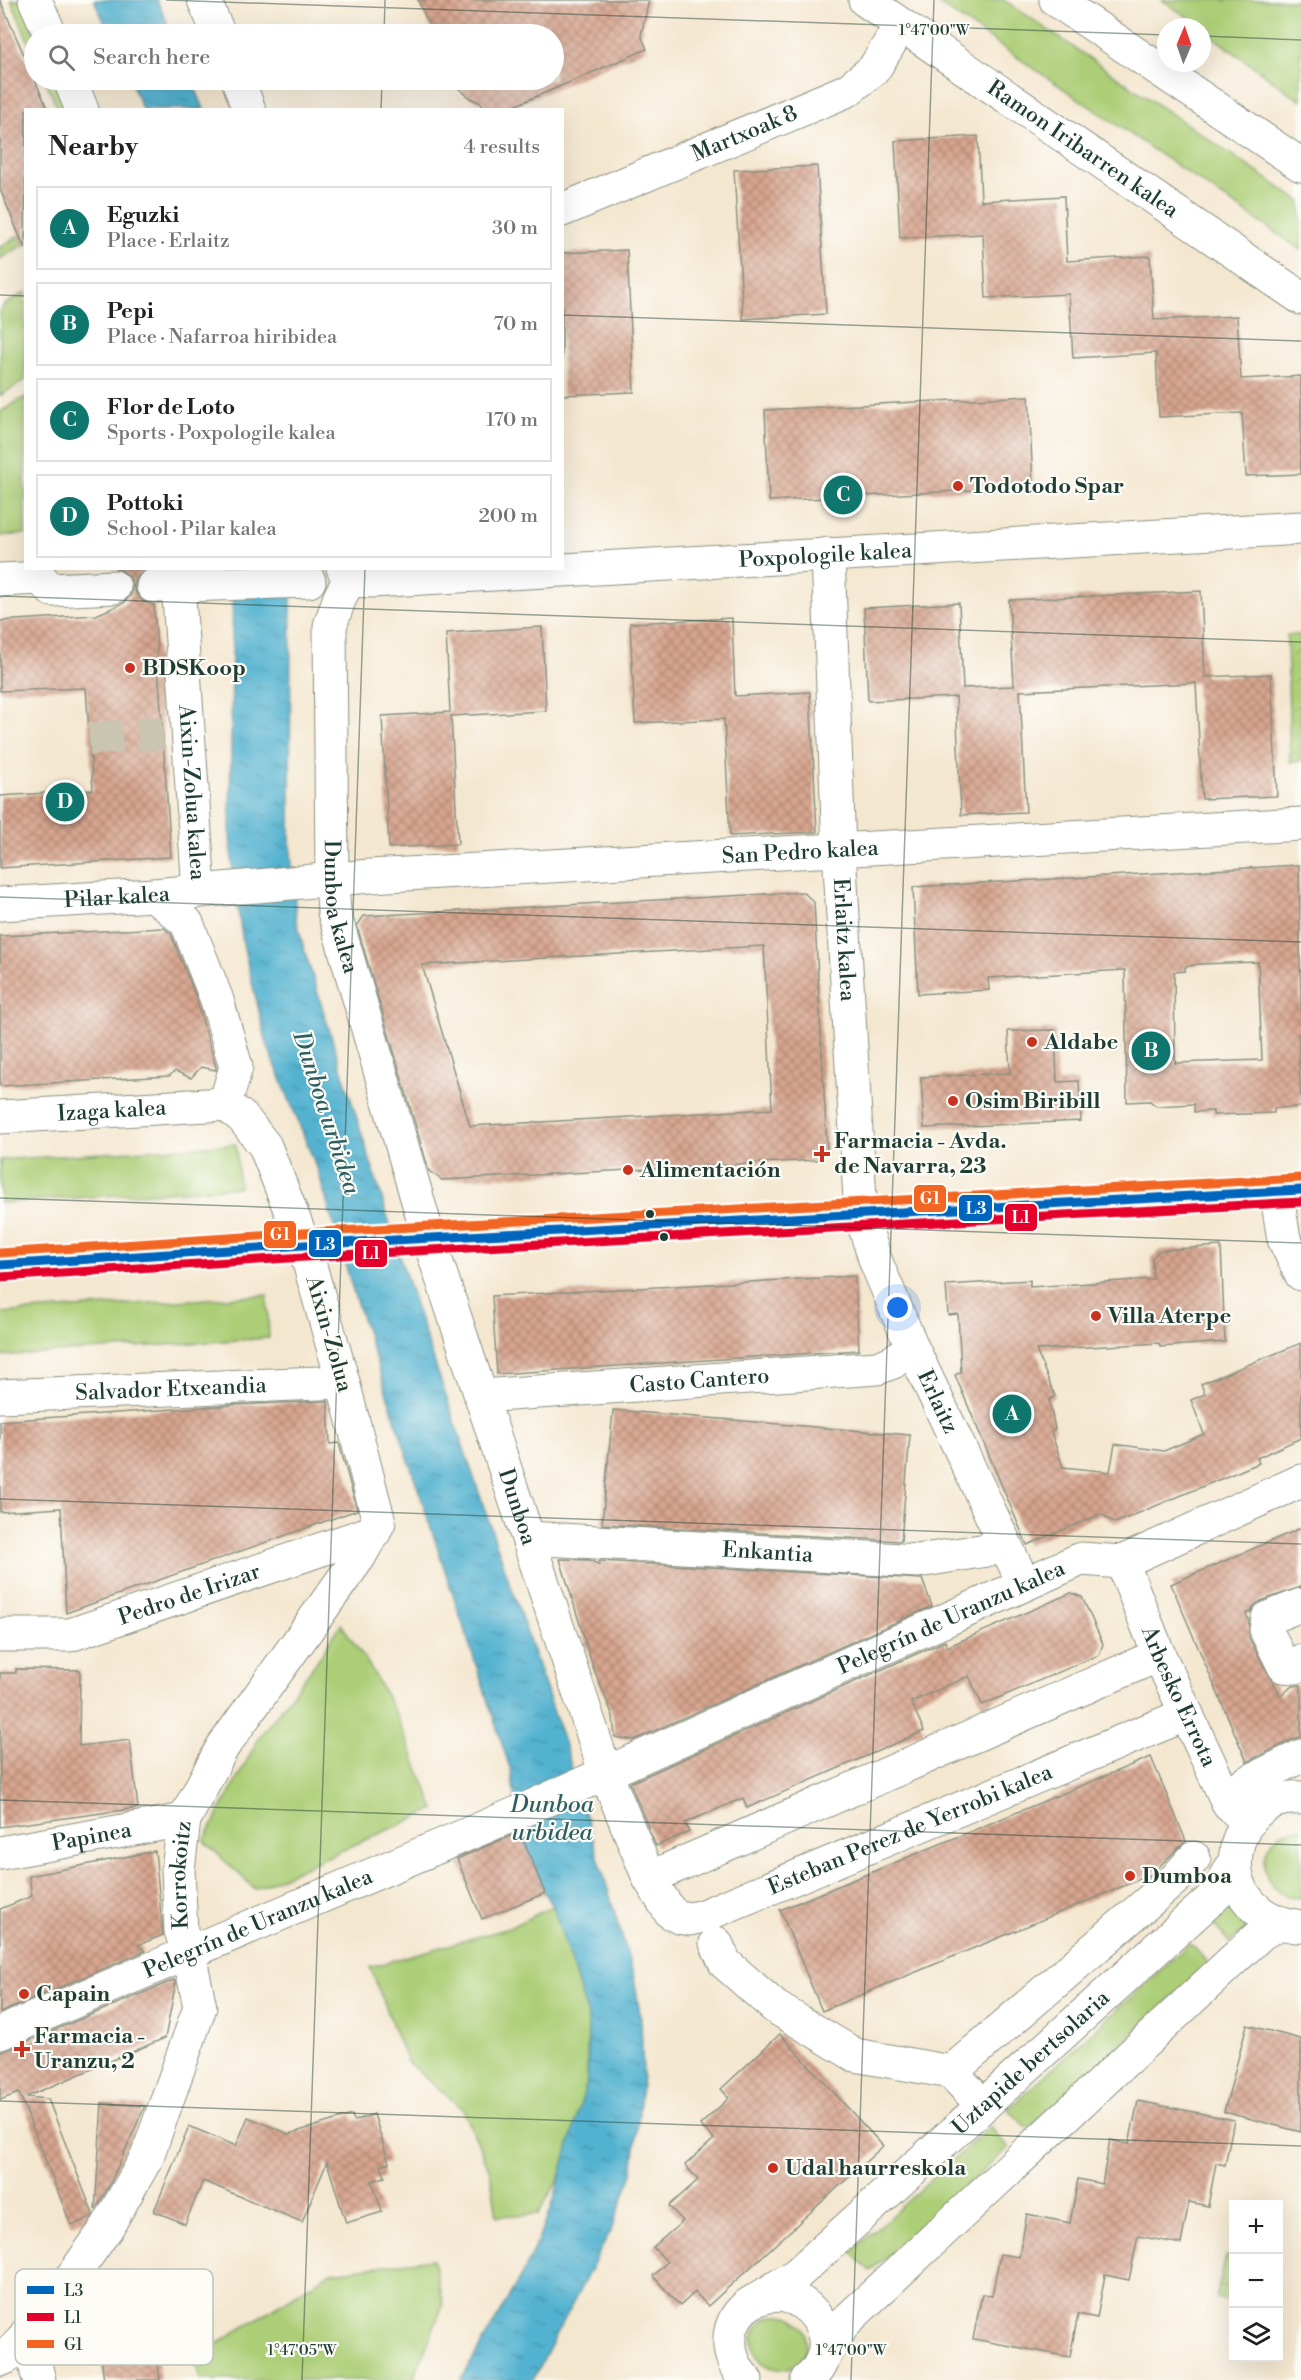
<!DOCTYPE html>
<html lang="en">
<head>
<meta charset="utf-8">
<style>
	body { margin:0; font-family:"Libre Bodoni",serif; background:#f2f2f2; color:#202124 }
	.controls { position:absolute; right:18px; bottom:18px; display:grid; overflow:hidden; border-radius:0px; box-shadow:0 6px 24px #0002 }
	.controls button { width:54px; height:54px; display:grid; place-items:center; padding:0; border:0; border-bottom:2px solid #e0e0e0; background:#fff; color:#202124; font:30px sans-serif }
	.compass { position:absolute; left:1157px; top:18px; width:54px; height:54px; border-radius:50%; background:#fff; box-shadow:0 6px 24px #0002; rotate:2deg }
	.you { position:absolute; left:898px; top:1308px; width:21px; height:21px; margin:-15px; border:4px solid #fff; border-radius:50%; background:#1a73e8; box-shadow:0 0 0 9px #1a73e833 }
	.badge { display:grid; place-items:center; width:39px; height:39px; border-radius:50%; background:#0f766e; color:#fff; font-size:20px; font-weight:700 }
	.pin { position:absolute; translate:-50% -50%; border:3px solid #fff; box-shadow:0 2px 6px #0006 }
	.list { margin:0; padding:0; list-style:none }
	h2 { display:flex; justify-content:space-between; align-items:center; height:78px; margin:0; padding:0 24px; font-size:26px }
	h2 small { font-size:20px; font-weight:400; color:#757577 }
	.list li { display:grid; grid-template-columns:39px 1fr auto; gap:18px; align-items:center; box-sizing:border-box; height:84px; margin:0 12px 12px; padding:0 12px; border:2px solid #e0e0e0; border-radius:0px }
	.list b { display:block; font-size:22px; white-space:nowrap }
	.list p { margin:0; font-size:20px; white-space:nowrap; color:#757577 }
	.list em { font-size:20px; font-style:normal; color:#757577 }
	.icon { flex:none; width:33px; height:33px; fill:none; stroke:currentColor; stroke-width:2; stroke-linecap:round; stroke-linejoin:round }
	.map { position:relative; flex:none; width:1301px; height:2380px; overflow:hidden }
	.search { position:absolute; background:#fff; box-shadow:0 6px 24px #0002; left:24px; top:24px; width:540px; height:66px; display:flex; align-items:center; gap:15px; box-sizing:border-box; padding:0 21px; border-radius:33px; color:#757577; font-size:22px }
	.panel { position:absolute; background:#fff; box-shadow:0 6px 24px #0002; left:24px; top:108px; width:540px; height:462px; border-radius:0px }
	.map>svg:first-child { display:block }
</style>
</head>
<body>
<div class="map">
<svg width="1301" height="2380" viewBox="0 0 1301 2380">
	<defs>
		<pattern id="park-crowns" width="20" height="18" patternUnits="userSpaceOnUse" patternTransform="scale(1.5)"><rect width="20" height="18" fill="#acce76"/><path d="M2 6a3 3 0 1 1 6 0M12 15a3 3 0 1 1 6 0" fill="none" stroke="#8ba862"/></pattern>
		<pattern id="water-ripples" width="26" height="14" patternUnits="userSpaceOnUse" patternTransform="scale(1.5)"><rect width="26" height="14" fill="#52b2d0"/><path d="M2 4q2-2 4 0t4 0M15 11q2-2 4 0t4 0" fill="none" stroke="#4392aa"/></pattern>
		<pattern id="building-cross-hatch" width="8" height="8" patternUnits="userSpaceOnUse" patternTransform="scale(1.5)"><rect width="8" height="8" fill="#d8a58f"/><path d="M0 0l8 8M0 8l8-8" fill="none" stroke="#af8876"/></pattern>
	</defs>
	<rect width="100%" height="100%" fill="#fdfcf7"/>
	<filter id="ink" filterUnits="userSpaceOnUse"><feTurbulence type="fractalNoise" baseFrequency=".0167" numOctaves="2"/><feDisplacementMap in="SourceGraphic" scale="12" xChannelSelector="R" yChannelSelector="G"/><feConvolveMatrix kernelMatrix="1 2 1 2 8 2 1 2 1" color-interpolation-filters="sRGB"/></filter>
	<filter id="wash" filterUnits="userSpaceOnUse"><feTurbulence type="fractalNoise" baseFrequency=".008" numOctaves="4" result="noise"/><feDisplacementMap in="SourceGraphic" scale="24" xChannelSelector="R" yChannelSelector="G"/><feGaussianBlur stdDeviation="1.35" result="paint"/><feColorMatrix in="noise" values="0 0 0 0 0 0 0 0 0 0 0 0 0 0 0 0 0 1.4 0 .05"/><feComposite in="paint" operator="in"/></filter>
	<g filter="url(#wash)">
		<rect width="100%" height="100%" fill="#f4e7d0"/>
		<g fill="#acce76" stroke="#668655" stroke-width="1.5">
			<path d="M11 0H26L34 34V55Z"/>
			<path d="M933 0H1004L1301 202V250Z"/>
			<path d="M1162 0H1301V101L1202 29V27Z"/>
			<path d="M45 80H59L71 109H58Z"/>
			<path d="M25 232V244L0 259V247Z"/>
			<path d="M25 292V380L0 396V308Z"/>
			<path d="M25 397V534L0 536V412Z"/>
			<path d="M236 1144 239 1187 0 1203V1160Z"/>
			<path d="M267 1295 269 1338 0 1356V1313Z"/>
			<path d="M341 1624 367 1662 394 1710 435 1809 255 1889 204 1841 259 1738 315 1664Z"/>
			<path d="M1301 1828V1898C1254 1899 1251 1831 1301 1828Z"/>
			<path d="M553 1906 588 2016 587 2082 563 2172 538 2214 497 2216 490 2171 463 2109 407 2062 370 1967 509 1928Z"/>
			<path d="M1231 1906 1251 1924 1230 1943 1212 1923Z"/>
			<path d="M1190 1943 1209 1964 1028 2129 1008 2109Z"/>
			<path d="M990 2127 1009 2148 870 2271 851 2252Z"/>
			<path d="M433 2259 443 2305 413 2380H200L194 2358 331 2272Z"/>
			<circle cx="780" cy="2342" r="27"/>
		</g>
		<g fill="url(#park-crowns)" stroke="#668655" stroke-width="1.5">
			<path d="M1287 635H1301V761L1290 762Z"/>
			<path d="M1226 2256 1233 2258V2302L1216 2298Z"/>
		</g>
		<g fill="url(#water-ripples)" stroke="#387882" stroke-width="1.5">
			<path d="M94 0H157L172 34H110Z"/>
			<path d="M130 80H192L204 109H142Z"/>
			<path d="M233 569H291L290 839 296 918 304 949 417 1311 563 1739 634 1977 641 2020 643 2076 632 2174 613 2226 533 2380H461L526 2267 551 2209 587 2082 588 2016 553 1906 545 1893 519 1830 511 1771 354 1294 318 1171 267 1044 244 949 234 884 230 836Z"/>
		</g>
		<g id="blocks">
			<g fill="url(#building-cross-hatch)" fill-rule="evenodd">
				<path d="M0 0 48 110H26L25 249 0 189Z"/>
				<path d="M418 0H649L641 35 647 49 505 110H484L481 103 470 98 455 85 453 80H554V34H433Z"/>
				<path d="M978 136 981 201 1064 196 1067 261 1150 256 1154 320 1237 316 1241 379 1301 376V474L1246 476 1242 413 1159 417 1156 353 1073 358 1069 294 986 298 983 234 900 238 895 141Z"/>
				<path d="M817 166 826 314 743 319 734 170Z"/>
				<path d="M627 250 634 392 562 395V253Z"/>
				<path d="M1029 396 1033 487 769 501 765 410Z"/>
				<path d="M115 568H148L137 577 134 587 137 595 144 602 154 605 171 857 0 868V796L93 790 86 688 0 691V621L96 615 124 603 131 595 133 586 130 577 123 571Z"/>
				<path d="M1201 591 1205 677 1271 674 1277 796 1202 799 1196 683 1020 691 1026 812 961 815 956 697 868 701 864 608 959 603 963 688 1014 686 1009 600Z"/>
				<path d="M732 618 735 696 810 692 817 832 730 836 724 719 635 723 630 623Z"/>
				<path d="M542 627 546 711 451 716 458 844 389 848 382 716 450 712 446 633Z"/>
				<path d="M1299 865 1301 1034H1298L1301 1107 1274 1108V1113L1213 1115V1111L1194 1112V1104L1156 1106 1150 1101 1127 1102 1125 970 988 978 989 990 918 994 913 887ZM1258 962 1262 1060 1175 1063 1174 972 1185 971V967L1199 964Z"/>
				<path d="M803 892 814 902 827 1149 817 1160 442 1180 429 1171 357 926 364 916ZM764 946 772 1109 470 1126 422 965Z"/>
				<path d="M164 928 171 934 195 995 216 1067V1070L201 1067 191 1078 175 1071 169 1076 0 1086V936Z"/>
				<path d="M1055 1030 1057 1082 1079 1081 1081 1121 924 1128 921 1077 1010 1073 1008 1031Z"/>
				<path d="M1221 1246 1225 1342 1160 1347 1159 1343 1036 1350 1055 1396 1049 1400 1055 1429 1051 1432 1063 1467 1110 1472 1115 1444 1164 1451 1204 1434 1191 1400 1205 1394 1201 1384 1301 1343V1438L1257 1458 1259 1463 1115 1523 1101 1514 1027 1545 955 1375 961 1372 958 1314 948 1315 946 1285 1030 1280V1287L1153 1279 1152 1258 1160 1250Z"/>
				<path d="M855 1276 859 1350 497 1374 492 1296Z"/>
				<path d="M328 1401 330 1444 339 1443 357 1510 66 1613 61 1508 0 1512V1421L233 1405Z"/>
				<path d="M613 1410 910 1435 901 1541 602 1524Z"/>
				<path d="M1301 1528V1587L1261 1601 1254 1606 1251 1612 1246 1614 1249 1621V1638L1281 1696 1292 1686 1301 1685V1737L1293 1739 1247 1762 1171 1584Z"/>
				<path d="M560 1559 590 1560 599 1565V1561L922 1579 932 1606 634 1740 615 1737 613 1716 593 1667Z"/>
				<path d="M1071 1593 1082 1597 1103 1644 1099 1655 982 1705 969 1676 911 1702 924 1731 747 1808 743 1798 685 1823 689 1832 656 1846 630 1783 945 1641 947 1647Z"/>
				<path d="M16 1669 80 1670 79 1746 130 1740 138 1808 0 1827V1673H16Z"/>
				<path d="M1151 1757 1186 1841 1150 1875 822 2011 780 1910Z"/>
				<path d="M520 1832 545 1893 482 1919 457 1859Z"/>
				<path d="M155 1851 163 1935 138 1945 145 1951 0 2013V1909L32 1896 29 1876Z"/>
				<path d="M174 1980 176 1982 165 2038 26 2097 48 2099 93 2214 91 2218 71 2225 19 2093 0 2100V2051L7 2050Z"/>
				<path d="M1247 2025 1301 2039V2132L1224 2112Z"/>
				<path d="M780 2034 883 2146 708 2306 695 2292 680 2306 653 2276 667 2262 653 2247 683 2221 669 2206 698 2180 685 2165 714 2139 700 2125 729 2098 721 2089Z"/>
				<path d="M1138 2101 1234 2120 1225 2165 1216 2163 1208 2206 1189 2202 1181 2244 1138 2236 1129 2280 1105 2275 1097 2318 1078 2314 1070 2357 973 2339 982 2294 992 2296 1000 2254 1019 2257 1027 2214 1070 2223 1078 2179 1102 2184 1110 2140 1129 2144Z"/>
				<path d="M102 2103 145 2106 110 2184 95 2210Z"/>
				<path d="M374 2114 389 2163 381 2165 385 2177 372 2181 382 2212 346 2223 327 2162 302 2222 203 2181 185 2224 154 2211 189 2126 236 2146 248 2117 289 2134 352 2115 354 2121Z"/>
				<path d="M150 2301 160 2380H104L97 2325 111 2305Z"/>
			</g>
		</g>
	</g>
	<g filter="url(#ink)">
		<use href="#blocks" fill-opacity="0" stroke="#8a9282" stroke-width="1.5"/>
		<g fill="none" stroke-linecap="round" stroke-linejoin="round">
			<path stroke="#c9c5b1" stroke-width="33" stroke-dasharray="33 16" stroke-linecap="butt" d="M89 739 163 733"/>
			<g stroke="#8a9282" stroke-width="35">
				<g id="minor">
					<path d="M35 0 50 34"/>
					<path d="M204 0 219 34"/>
					<path id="s1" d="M865 0 1301 298"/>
					<path d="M70 80 82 110"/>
					<path d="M238 80 249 110"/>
					<path id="s2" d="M562 210 848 90 874 69 901 25"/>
					<path id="s3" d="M828 554 839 850 861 1215 876 1262 912 1347 1024 1584"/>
					<path id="s4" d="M177 568 199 891"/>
					<path id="s5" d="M343 568 349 580 340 597 330 626 332 879 334 912 429 1239 606 1774 649 1878 670 1912 679 1917 690 1919 703 1916 1187 1714"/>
					<path d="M0 580 40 578 52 590 114 587"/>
					<path id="s6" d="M349 580 371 581 1301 528"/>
					<path d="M153 586 309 581"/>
					<path d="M154 895 187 923 217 1000 236 1067 225 1104"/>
					<path id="s7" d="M0 904 154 895 370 876 1301 824"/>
					<path id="s8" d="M0 1117 225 1104"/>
					<path d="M1276 1191 1284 1239 1301 1274"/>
					<path id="s9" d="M0 1396 343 1382"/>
					<path id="s10" d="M481 1396 877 1368 893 1362 912 1347"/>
					<path id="s11" d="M528 1538 918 1561 1005 1547"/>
					<path id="s12" d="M1122 1562 1159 1655 1229 1805 1249 1822"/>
					<path d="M1301 1605 1268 1618 1266 1630 1284 1666 1295 1667 1301 1661"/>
					<path id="s13" d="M0 1635H70L375 1531"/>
					<path d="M1246 1783 1301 1756"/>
					<path id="s14" d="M0 1853 184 1820"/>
					<path d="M649 1878 1159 1655"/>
					<path d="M1296 1926C1203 1912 1227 1791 1301 1798"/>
					<path d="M716 1943 725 1963 775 2007 855 2055 951 2072"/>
					<path id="s15" d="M0 2033 515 1814 1081 1559 1122 1562 1301 1481"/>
					<path d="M970 2092 951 2072 1176 1878 1194 1858"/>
					<path id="s16" d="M761 2297 796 2275 1218 1893 1234 1862"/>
					<path d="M27 2333 39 2380"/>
					<path d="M823 2359 844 2323 1262 1933 1280 1923"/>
					<path id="s17" d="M0 2360 5 2358 44 2316 106 2229 147 2157 200 2007 189 1954 181 1931 178 1870 184 1820 222 1748 359 1557 379 1522 343 1382 304 1245 265 1146 243 1118 225 1104"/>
					<path d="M746 2380C721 2355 724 2311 761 2298 791 2287 821 2310 825 2339 827 2354 819 2371 807 2380"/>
				</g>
			</g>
			<g stroke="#8a9282" stroke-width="35">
				<g id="major">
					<path d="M1056 0 1301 165"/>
					<path d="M0 1265 304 1245 1301 1190"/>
				</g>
			</g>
			<use href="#minor" stroke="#fff" stroke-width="33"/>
			<use href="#major" stroke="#fff" stroke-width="33"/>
			<g stroke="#fdfcf7" stroke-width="14">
				<path id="bus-1" d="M0 1265 304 1245 1301 1190"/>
			</g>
			<g stroke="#fdfcf7" stroke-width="14">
				<path id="bus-2" d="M1 1277 305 1257 1301 1202"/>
			</g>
			<g stroke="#fdfcf7" stroke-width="14">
				<path id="bus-3" d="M0 1253 303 1233 1300 1178"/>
			</g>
			<use href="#bus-1" stroke="#0065bd" stroke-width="9"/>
			<use href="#bus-2" stroke="#e4002b" stroke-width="9"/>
			<use href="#bus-3" stroke="#f26522" stroke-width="9"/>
		</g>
	</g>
	<path fill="none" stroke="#1f3d34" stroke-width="1.5" stroke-opacity="0.45" d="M166 0 1166 35M384 34 385 0M1202 36 1301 40M381 110 382 80M0 295 26 296M562 315 1301 341M0 596 1301 642M0 897 1301 942M0 1198 1301 1243M0 1499 1301 1544M0 1800 1301 1845M0 2101 1301 2146M302 2380 365 568M851 2380 934 0"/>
	<g fill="#c8321e" stroke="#fdfcf7" stroke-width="2">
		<circle cx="958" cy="486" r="6"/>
		<circle cx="130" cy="668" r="6"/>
		<circle cx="1032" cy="1042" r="6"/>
		<circle cx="953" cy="1101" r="6"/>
		<path d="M819 1145h6v6h6v6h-6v6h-6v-6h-6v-6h6z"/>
		<circle cx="628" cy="1170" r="6"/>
		<circle cx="1096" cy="1316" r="6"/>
		<circle cx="1130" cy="1876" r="6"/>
		<circle cx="24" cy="1994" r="6"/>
		<path d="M19 2040h6v6h6v6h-6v6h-6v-6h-6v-6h6z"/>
		<circle cx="773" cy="2168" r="6"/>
	</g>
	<g fill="#1f3d34" stroke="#fdfcf7" stroke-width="2">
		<circle cx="650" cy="1214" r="5"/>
		<circle cx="664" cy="1237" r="5"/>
	</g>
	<g text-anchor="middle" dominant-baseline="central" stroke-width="4.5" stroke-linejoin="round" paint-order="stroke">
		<g font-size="22" fill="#1f3d34" stroke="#fdfcf7">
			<text stroke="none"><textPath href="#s2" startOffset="198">Martxoak 8</textPath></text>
			<text stroke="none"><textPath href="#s1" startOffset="264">Ramon Iribarren kalea</textPath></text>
			<text stroke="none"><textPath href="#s6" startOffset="477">Poxpologile kalea</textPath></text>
			<text stroke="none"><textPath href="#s4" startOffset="225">Aixin-Zolua kalea</textPath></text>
			<text stroke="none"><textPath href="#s7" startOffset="802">San Pedro kalea</textPath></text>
			<text stroke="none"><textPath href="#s7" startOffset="117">Pilar kalea</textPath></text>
			<text stroke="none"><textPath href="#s5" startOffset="345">Dunboa kalea</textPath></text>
			<text stroke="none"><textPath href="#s3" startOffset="386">Erlaitz kalea</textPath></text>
			<text stroke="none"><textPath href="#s8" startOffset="112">Izaga kalea</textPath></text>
			<text transform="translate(329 1334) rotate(74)">Aixin-Zolua</text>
			<text stroke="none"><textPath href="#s10" startOffset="219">Casto Cantero</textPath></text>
			<text stroke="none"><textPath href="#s9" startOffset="171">Salvador Etxeandia</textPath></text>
			<text stroke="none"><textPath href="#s3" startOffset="864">Erlaitz</textPath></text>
			<text stroke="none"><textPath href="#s5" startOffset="972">Dunboa</textPath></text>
			<text stroke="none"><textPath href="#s11" startOffset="240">Enkantia</textPath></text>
			<text stroke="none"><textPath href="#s13" startOffset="196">Pedro de Irizar</textPath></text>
			<text stroke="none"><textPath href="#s15" startOffset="1038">Pelegrín de Uranzu kalea</textPath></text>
			<text stroke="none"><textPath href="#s12" startOffset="146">Arbesko Errota</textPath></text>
			<text stroke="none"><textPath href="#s5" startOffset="1665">Esteban Perez de Yerrobi kalea</textPath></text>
			<text stroke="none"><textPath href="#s14" startOffset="93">Papinea</textPath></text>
			<text stroke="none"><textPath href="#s17" startOffset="546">Korrokoitz</textPath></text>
			<text stroke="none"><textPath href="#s15" startOffset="280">Pelegrín de Uranzu kalea</textPath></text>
			<text stroke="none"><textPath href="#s16" startOffset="358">Uztapide bertsolaria</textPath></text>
		</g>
		<g font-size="22" font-weight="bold" fill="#1f3d34" stroke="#fdfcf7" text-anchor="start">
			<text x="970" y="486">Todotodo Spar</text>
			<text x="142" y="668">BDSKoop</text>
			<text x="1044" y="1042">Aldabe</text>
			<text x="965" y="1101">Osim Biribill</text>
			<text x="834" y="1141">Farmacia - Avda.<tspan x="834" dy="25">de Navarra, 23</tspan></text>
			<text x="640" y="1170">Alimentación</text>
			<text x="1108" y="1316">Villa Aterpe</text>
			<text x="1142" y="1876">Dumboa</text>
			<text x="36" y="1994">Capain</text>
			<text x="34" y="2036">Farmacia -<tspan x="34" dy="25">Uranzu, 2</tspan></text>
			<text x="785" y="2168">Udal haurreskola</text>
		</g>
		<g font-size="24" font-style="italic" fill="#2e6063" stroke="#fdfcf7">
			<text transform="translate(326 1113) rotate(72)">Dunboa urbidea</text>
			<text x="552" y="1805">Dunboa<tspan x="552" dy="28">urbidea</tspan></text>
		</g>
	</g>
	<rect x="15" y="2269" width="198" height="96" rx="9" fill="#fdfcf7" stroke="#bac3bc" stroke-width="1.5"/>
	<rect x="27" y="2286" width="27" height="8" fill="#0065bd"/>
	<rect x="27" y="2313" width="27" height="8" fill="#e4002b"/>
	<rect x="27" y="2340" width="27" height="8" fill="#f26522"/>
	<g font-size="16" fill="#1f3d34">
		<text x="64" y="2296">L3</text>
		<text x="64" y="2323">L1</text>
		<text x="64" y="2350">G1</text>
	</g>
	<g font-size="15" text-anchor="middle" fill="#1f3d34" stroke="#fdfcf7" stroke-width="4.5" stroke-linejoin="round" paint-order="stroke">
		<text x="934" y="35">1°47'00"W</text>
		<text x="302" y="2355">1°47'05"W</text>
		<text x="851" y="2355">1°47'00"W</text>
	</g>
	<g stroke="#fdfcf7" stroke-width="2">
		<rect x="913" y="1184" width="34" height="29" rx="6" fill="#f26522"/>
		<rect x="958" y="1194" width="35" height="28" rx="6" fill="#0065bd"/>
		<rect x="1004" y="1203" width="34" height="29" rx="6" fill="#e4002b"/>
		<rect x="263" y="1220" width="34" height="29" rx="6" fill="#f26522"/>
		<rect x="308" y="1229" width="34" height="29" rx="6" fill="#0065bd"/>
		<rect x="354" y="1239" width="34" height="29" rx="6" fill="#e4002b"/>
	</g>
	<g font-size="16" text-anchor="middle" font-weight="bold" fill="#fff">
		<text x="930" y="1204">G1</text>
		<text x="976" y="1214">L3</text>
		<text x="1021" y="1223">L1</text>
		<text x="280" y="1240">G1</text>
		<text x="325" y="1250">L3</text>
		<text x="371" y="1259">L1</text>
	</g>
</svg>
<div class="controls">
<button>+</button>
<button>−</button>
<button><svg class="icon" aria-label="layers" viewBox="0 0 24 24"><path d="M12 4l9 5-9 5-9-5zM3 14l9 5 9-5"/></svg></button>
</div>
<svg class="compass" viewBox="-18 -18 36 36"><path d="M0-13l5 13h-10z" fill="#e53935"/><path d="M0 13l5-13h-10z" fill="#757577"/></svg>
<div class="you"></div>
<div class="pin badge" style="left:1012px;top:1414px">A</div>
<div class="pin badge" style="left:1151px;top:1051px">B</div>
<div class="pin badge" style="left:843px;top:495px">C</div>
<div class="pin badge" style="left:65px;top:802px">D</div>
<div class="search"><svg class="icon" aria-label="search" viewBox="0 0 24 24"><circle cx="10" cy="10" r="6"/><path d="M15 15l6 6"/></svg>Search here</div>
<section class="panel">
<h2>Nearby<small>4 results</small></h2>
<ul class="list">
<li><span class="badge">A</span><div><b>Eguzki</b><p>Place · Erlaitz</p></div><em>30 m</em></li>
<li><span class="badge">B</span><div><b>Pepi</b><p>Place · Nafarroa hiribidea</p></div><em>70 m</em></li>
<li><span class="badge">C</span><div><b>Flor de Loto</b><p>Sports · Poxpologile kalea</p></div><em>170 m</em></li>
<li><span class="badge">D</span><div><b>Pottoki</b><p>School · Pilar kalea</p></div><em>200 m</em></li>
</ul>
</section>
</div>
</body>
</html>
